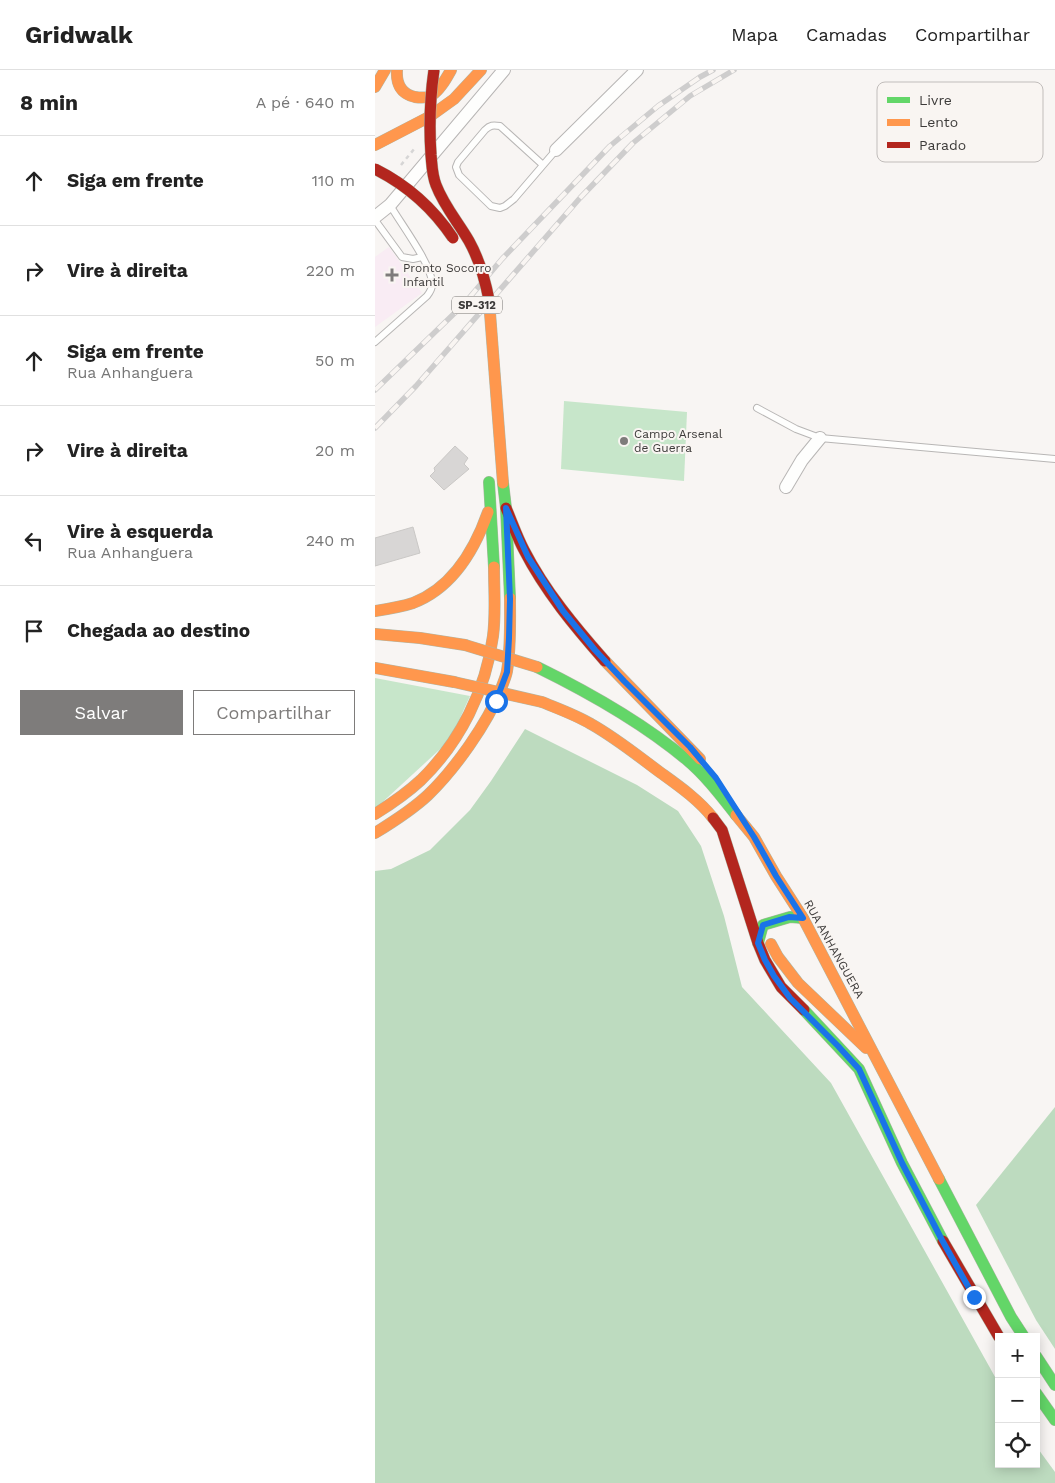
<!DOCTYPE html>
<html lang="pt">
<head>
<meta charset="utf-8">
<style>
	body { margin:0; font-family:"Work Sans",sans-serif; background:#f6f6f6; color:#222 }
	.controls { position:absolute; right:15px; bottom:15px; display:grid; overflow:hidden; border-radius:0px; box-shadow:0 2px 12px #0003 }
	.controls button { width:45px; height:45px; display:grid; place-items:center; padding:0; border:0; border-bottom:1px solid #e0e0e0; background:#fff; color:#222; font:25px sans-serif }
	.stop { position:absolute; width:15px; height:15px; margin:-11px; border:4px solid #1a73e8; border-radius:50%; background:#fff }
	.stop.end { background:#1a73e8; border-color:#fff; box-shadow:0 1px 5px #0008 }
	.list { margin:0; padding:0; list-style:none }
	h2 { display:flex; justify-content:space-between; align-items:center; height:65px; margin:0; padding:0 20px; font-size:21px }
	h2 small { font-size:16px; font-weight:400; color:#767676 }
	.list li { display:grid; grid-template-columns:32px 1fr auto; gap:15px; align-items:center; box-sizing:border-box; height:90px; padding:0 20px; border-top:1px solid #e0e0e0 }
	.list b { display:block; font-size:19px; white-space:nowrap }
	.list p { margin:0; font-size:16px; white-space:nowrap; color:#767676 }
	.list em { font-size:16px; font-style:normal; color:#767676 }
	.actions { display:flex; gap:10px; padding:15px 20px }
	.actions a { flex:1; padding:11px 0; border:1px solid #7e7c7b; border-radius:0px; text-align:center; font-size:18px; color:#7e7c7b }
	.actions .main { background:#7e7c7b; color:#fff }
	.icon { flex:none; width:28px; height:28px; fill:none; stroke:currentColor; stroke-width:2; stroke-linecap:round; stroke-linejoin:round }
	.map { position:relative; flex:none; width:680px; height:1413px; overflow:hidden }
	header { display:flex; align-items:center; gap:30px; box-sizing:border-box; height:70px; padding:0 25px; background:#fff; border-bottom:1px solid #e0e0e0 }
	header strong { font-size:24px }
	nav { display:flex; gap:28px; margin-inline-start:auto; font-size:18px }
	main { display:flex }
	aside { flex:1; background:#fff }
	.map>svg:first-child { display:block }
</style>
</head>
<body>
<header>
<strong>Gridwalk</strong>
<nav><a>Mapa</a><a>Camadas</a><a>Compartilhar</a></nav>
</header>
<main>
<aside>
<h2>8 min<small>A pé · 640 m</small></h2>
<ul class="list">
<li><svg class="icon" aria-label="ahead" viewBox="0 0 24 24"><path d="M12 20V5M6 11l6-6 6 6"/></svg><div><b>Siga em frente</b></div><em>110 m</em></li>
<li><svg class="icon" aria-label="right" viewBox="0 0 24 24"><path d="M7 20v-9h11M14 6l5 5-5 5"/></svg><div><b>Vire à direita</b></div><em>220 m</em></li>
<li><svg class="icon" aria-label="ahead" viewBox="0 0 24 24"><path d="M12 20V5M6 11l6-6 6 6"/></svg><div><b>Siga em frente</b><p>Rua Anhanguera</p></div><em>50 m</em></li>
<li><svg class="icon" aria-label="right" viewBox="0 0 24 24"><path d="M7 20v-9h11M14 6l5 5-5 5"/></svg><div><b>Vire à direita</b></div><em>20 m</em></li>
<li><svg class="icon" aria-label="left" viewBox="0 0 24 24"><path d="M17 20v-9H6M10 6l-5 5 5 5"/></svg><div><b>Vire à esquerda</b><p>Rua Anhanguera</p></div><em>240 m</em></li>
<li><svg class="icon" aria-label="arrive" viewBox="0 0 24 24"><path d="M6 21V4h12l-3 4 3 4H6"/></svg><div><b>Chegada ao destino</b></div></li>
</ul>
<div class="actions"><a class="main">Salvar</a><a>Compartilhar</a></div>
</aside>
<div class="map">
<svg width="680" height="1413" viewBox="0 0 680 1413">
	<rect width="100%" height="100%" fill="#f8f5f3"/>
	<path fill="#f9ecf4" d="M14 177 47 223 0 257V187Z"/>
	<g fill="#c7e6ca">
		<path d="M189 331 312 342 309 411 186 399Z"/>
		<path d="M0 608 95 626 75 670 0 739Z"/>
	</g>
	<g fill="#bddbbf">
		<path d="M150 659 262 715 303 741 326 776 349 846 367 917 456 1013 624 1314V1394H661V1376L680 1402V1413H0V801L16 799 55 780 95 740 116 711Z"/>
		<path d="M680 1037V1279L661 1250 601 1135Z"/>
	</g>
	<g fill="#d8d6d5" stroke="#cac8c6">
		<path d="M80 376 93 388 89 394 94 399 69 420 55 406 60 401 59 398Z"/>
		<path d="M38 457 45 483 0 496V468Z"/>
	</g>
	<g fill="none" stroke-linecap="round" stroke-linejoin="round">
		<g stroke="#b8b6b5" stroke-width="8">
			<g id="lane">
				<path d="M168 95 125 56C118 55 115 55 110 60L83 92 81 97 84 105 116 136 125 138 130 136 139 129 181 80"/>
				<path d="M0 150 27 187 38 189 47 187"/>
				<path d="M0 272 52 226C55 222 58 217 57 212 55 192 26 154 15 135"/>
				<path d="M382 338 421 359 445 368 680 389"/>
			</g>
		</g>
		<g stroke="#b8b6b5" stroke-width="14">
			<g id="street">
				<path d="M181 80 262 0"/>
				<path d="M0 147 15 135 129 0"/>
				<path d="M411 417 427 390 445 368"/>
			</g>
		</g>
		<g stroke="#afb6a5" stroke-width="12">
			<g id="fast">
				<path d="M114 412 119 497"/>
				<path d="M128 413 131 438 135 528"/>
				<path d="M162 597C215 623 267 652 312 690 331 706 346 726 361 745"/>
				<path d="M383 873 388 855 415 847 428 848"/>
				<path d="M429 940 484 999 527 1093 568 1171"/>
				<path d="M564 1109 636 1247 649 1267"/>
				<path d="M661 1286 680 1315"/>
				<path d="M661 1323 680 1350"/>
			</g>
		</g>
		<g stroke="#afb6a5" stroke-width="12">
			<g id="slow">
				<path d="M22 0C21 14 26 24 40 27 46 28 51 28 56 26 65 20 71 9 76 0"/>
				<path d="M0 17 10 0"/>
				<path d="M0 75 54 47 79 29 106 0"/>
				<path d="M0 541C13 539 26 537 38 533 77 518 100 479 113 442"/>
				<path d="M0 564 45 568 90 575"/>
				<path d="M230 591 325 689"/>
				<path d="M0 598 79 612"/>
				<path d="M167 632C184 639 201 645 216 654 241 668 263 686 286 703 304 716 324 730 338 748"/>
				<path d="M0 744C16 734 32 723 46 710 85 672 111 620 118 566 121 544 119 520 119 497"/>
				<path d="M361 745 379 767 401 806 428 848 564 1109"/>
				<path d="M0 763C18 752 37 740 53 725 80 699 112 654 126 619 128 613 131 607 132 601 136 577 135 552 135 528"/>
				<path d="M396 874 403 887 423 913 491 978"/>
			</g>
		</g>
		<g stroke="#afb6a5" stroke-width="12">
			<g id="jam">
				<path d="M131 438C137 452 142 467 149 480 170 521 200 557 230 591"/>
				<path d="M338 748 347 760 383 873 390 890 406 917 429 940"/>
				<path d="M568 1171 624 1267"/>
			</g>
		</g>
		<path stroke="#d6d5d5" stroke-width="2.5" stroke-dasharray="4 4" stroke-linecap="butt" d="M26 95 40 78"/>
		<use href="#lane" stroke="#fefefd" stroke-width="6"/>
		<use href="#street" stroke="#fefefd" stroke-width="12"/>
		<use href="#fast" stroke="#63d668" stroke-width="11"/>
		<use href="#slow" stroke="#ff974d" stroke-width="11"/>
		<use href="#jam" stroke="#b3261e" stroke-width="11"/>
		<g stroke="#cecdcd" stroke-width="5.5">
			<g id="rail">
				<path d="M0 320 89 234 127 189 235 76 283 36 325 7 338 0"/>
				<path d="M0 358 41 316 205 128 258 73 315 26 359 0"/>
			</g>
		</g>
		<use href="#rail" stroke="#f9f5f2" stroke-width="4" stroke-dasharray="11" stroke-linecap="butt"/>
		<g stroke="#afb6a5" stroke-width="12" stroke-linecap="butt">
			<g id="slow-bridge">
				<path d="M114 230 128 413"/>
				<path d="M90 575 162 597"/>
				<path d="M79 612 167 632"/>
			</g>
		</g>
		<g stroke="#afb6a5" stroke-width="12" stroke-linecap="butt">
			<g id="jam-bridge">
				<path d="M59 0C55 28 54 56 56 85 57 95 57 105 61 115 69 136 83 152 94 171 104 189 110 209 114 230"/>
				<path d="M0 99C32 115 58 138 78 168"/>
			</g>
		</g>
		<use href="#slow-bridge" stroke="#ff974d" stroke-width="11"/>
		<use href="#jam-bridge" stroke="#b3261e" stroke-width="11"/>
	</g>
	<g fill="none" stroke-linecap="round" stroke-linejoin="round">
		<path stroke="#1a73e8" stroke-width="6" d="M121 631 132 602 134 568 135 529 131 438 153 487 188 541 220 580 249 611 315 677 341 708 379 767 401 806 428 848 414 847 388 855 383 873 390 890 399 906 415 928 463 976 484 999 527 1093 567 1170 599 1227"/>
	</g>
	<g fill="#7e7c7b" stroke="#f9f5f2" stroke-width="2">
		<path d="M14.5 197.5h5v5h5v5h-5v5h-5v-5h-5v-5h5z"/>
		<circle cx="249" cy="371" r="5"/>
	</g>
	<g text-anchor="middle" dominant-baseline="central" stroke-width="4" stroke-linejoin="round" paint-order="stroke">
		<rect fill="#f9f5f2" stroke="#757371" stroke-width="1" x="77" y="226.5" width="50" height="17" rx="4"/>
		<g font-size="11" font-weight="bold" fill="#3d3b3a">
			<text x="102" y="235">SP-312</text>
		</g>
		<g font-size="12" fill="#3d3b3a" stroke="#f9f5f2" text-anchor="start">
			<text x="28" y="198">Pronto Socorro<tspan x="28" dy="14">Infantil</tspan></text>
			<text x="259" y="364">Campo Arsenal<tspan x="259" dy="14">de Guerra</tspan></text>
		</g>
		<g font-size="12" fill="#3d3b3a" stroke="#f9f5f2">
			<text transform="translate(459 879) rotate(61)">RUA ANHANGUERA</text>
		</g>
	</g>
	<rect x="502" y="12" width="166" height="80" rx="8" fill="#f9f5f2" stroke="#c1bdbb" stroke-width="1"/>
	<rect x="512" y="27" width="23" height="6" fill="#63d668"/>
	<rect x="512" y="49" width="23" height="7" fill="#ff974d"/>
	<rect x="512" y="72" width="23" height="6" fill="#b3261e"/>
	<g font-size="14" fill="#3d3b3a">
		<text x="544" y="35">Livre</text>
		<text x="544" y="57">Lento</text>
		<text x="544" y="80">Parado</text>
	</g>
</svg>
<div class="controls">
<button>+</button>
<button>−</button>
<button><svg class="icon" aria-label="locate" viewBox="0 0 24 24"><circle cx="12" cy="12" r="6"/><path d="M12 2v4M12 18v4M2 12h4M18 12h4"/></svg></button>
</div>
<div class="stop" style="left:121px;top:631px"></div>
<div class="stop end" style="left:599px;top:1227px"></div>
</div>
</main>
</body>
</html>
